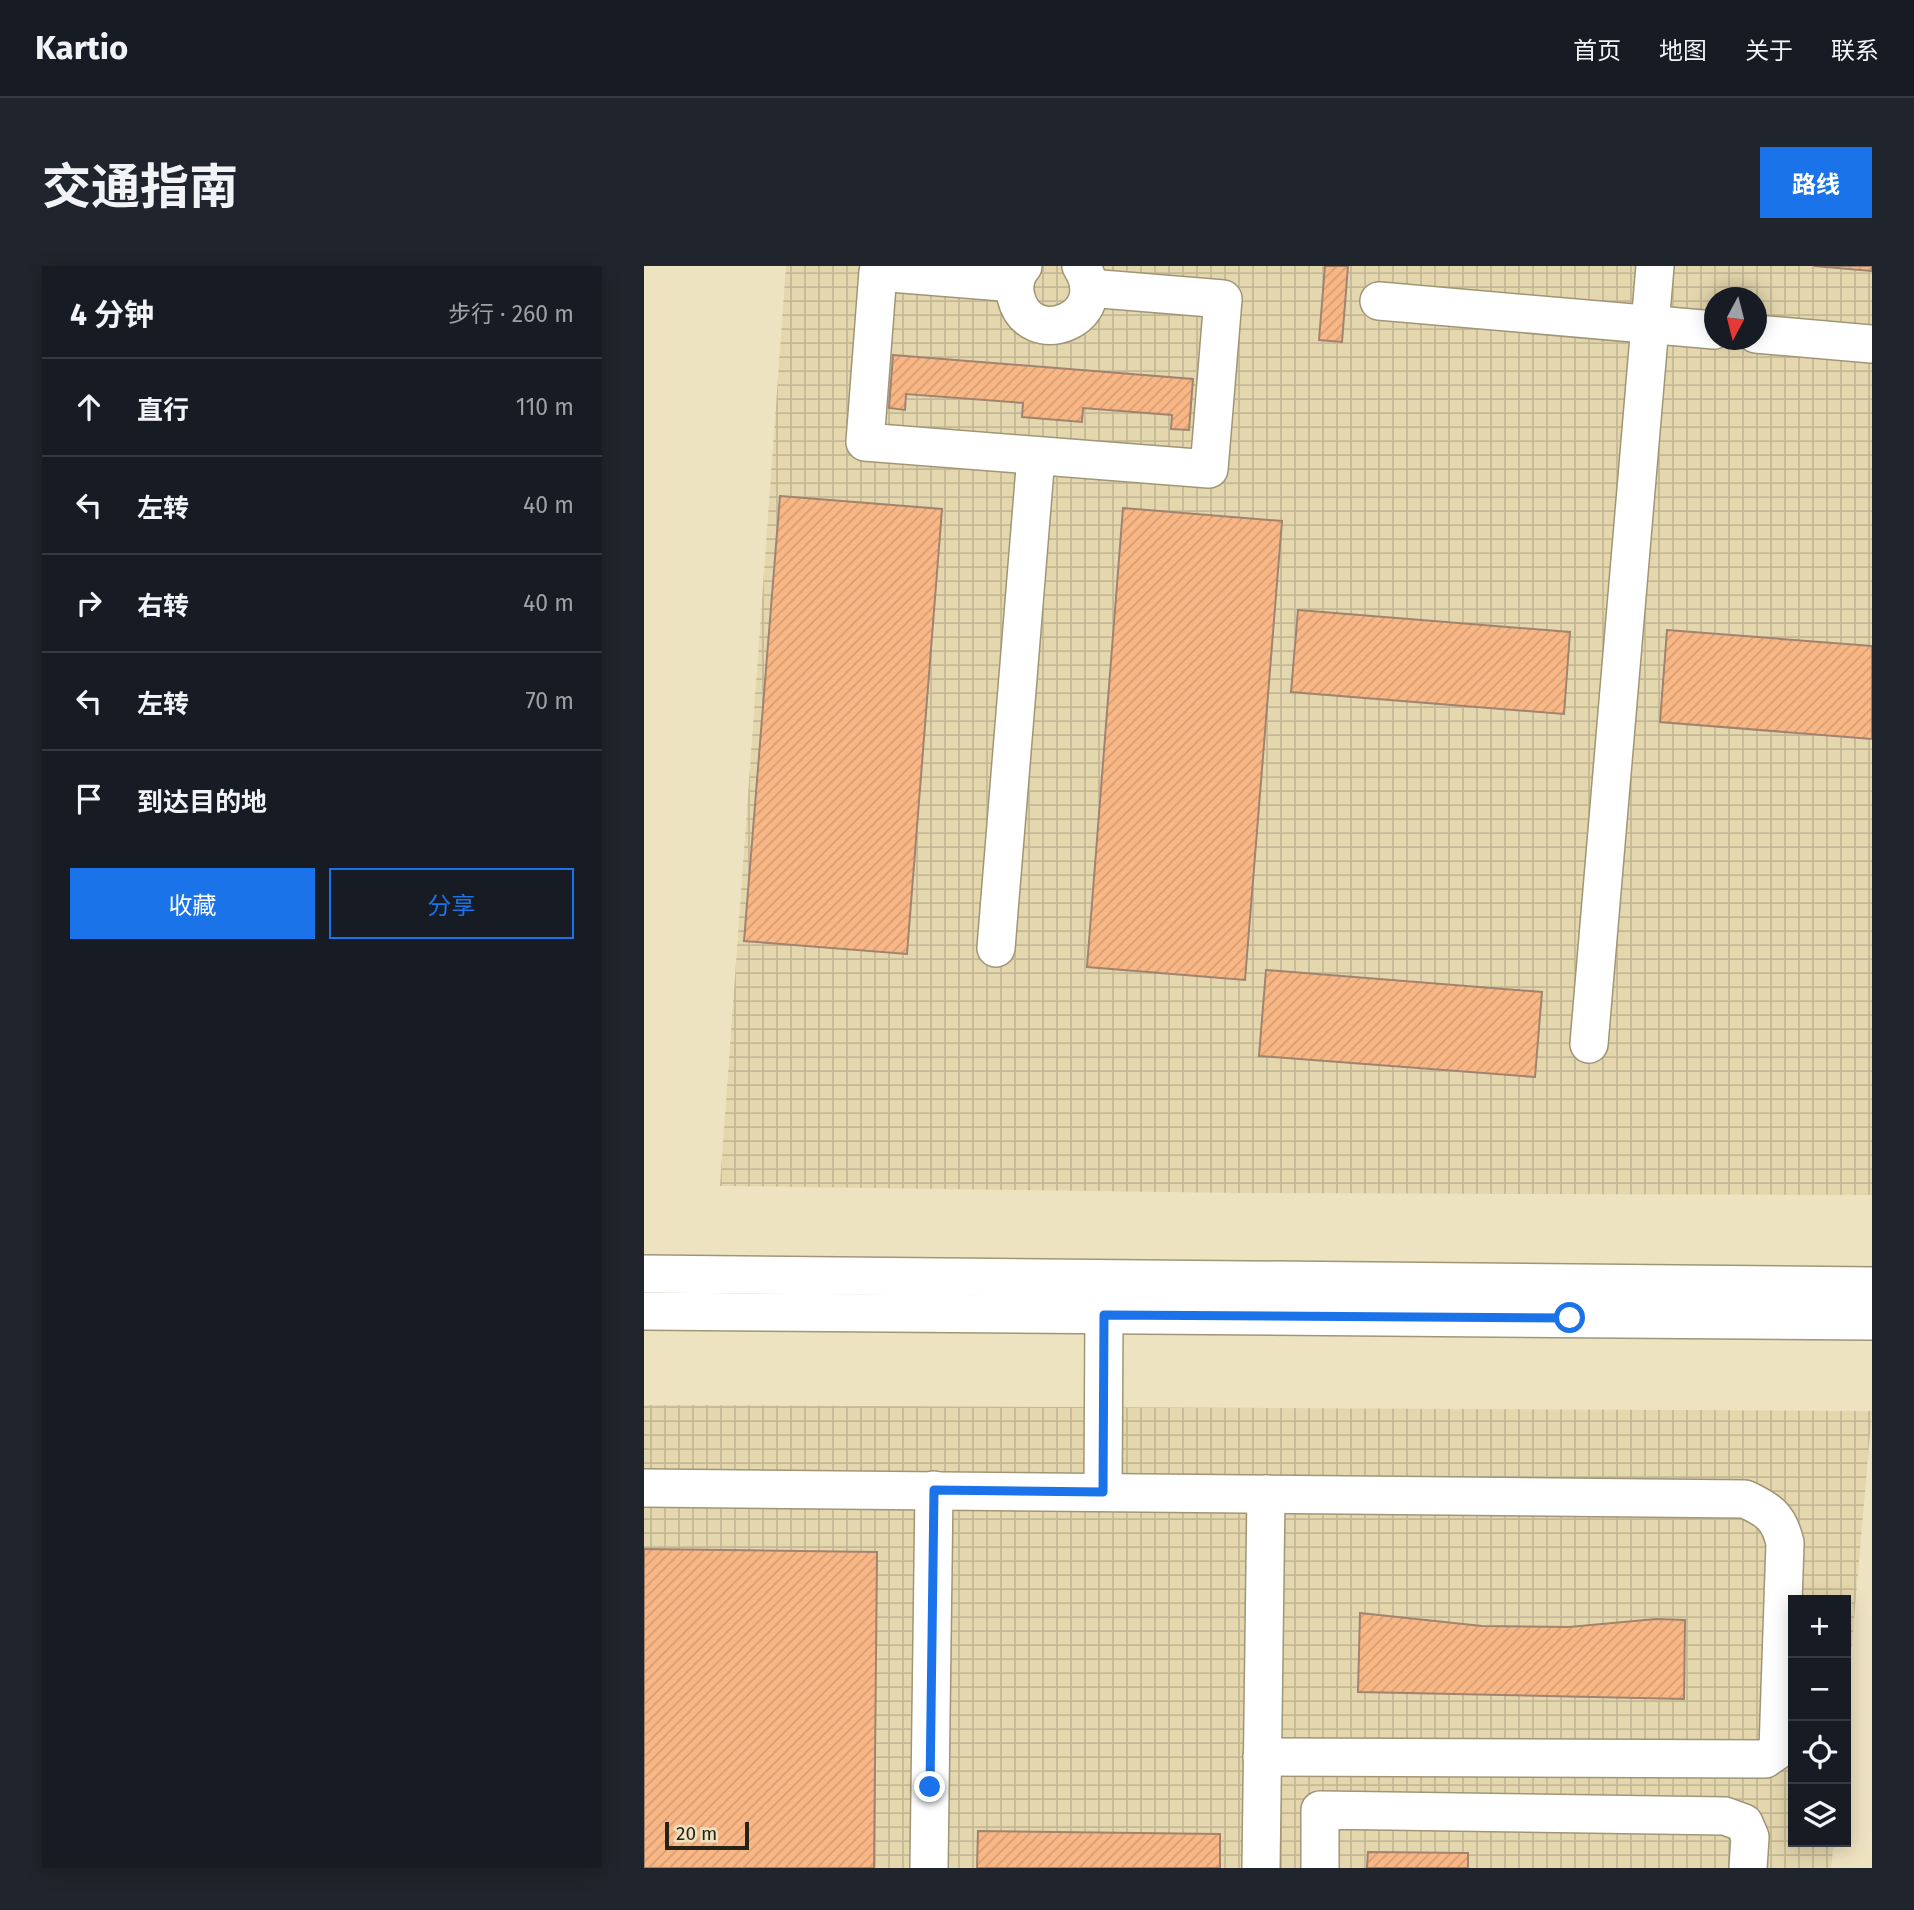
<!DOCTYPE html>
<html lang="zh">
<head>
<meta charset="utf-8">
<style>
	body { margin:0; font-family:"Fira Sans","Noto Sans SC",sans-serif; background:#20242c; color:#f1f3f6 }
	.controls { position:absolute; right:21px; bottom:21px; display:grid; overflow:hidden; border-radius:0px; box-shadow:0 4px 18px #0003 }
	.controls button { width:63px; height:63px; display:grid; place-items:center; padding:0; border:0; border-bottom:2px solid #363941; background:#171b24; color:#f1f3f6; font:35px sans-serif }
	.compass { position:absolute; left:1060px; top:21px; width:63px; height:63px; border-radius:50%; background:#171b24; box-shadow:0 4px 18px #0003; rotate:187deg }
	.scale { position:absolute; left:21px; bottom:18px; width:84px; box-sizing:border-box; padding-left:7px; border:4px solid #272316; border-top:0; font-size:19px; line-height:24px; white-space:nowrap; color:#272316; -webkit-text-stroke:5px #eee3c1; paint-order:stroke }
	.stop { position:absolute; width:21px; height:21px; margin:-16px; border:5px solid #1a73e8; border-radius:50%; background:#fff }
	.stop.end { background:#1a73e8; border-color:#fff; box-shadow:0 2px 7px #0008 }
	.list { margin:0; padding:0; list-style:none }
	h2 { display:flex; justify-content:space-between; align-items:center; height:91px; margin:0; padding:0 28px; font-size:30px }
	h2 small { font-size:23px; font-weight:400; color:#9ea1a6 }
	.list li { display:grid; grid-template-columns:46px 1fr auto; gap:21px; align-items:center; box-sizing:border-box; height:98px; padding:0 28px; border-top:2px solid #363941 }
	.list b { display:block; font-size:26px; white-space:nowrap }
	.list em { font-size:23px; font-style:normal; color:#9ea1a6 }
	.actions { display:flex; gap:14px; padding:21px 28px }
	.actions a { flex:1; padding:16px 0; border:2px solid #1a73e8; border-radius:0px; text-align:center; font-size:24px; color:#1a73e8 }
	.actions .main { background:#1a73e8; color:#fff }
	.icon { flex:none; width:38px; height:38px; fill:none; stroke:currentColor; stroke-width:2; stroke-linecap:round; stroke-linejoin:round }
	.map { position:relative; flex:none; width:1228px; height:1602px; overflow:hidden; border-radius:0px }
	header { display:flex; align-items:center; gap:42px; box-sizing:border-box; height:98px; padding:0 35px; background:#171b24; border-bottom:2px solid #363941 }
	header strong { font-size:33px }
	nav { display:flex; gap:38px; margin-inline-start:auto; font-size:24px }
	.intro { display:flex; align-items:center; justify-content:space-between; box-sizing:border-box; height:168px; padding:0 42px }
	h1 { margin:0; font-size:49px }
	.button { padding:18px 32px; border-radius:0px; background:#1a73e8; color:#fff; font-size:24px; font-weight:700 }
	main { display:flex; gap:42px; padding:0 42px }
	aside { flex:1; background:#171b24; border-radius:0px; box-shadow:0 4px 18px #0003 }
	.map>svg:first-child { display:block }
</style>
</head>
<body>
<header>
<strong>Kartio</strong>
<nav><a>首页</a><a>地图</a><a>关于</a><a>联系</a></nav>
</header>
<div class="intro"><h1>交通指南</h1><a class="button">路线</a></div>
<main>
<aside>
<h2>4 分钟<small>步行 · 260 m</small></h2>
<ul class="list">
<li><svg class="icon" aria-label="ahead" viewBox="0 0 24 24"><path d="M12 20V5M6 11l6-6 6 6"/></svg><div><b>直行</b></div><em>110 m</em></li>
<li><svg class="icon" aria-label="left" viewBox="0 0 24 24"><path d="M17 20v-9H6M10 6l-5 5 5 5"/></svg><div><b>左转</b></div><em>40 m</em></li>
<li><svg class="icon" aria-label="right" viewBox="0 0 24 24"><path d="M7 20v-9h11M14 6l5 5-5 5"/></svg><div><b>右转</b></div><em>40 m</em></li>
<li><svg class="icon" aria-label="left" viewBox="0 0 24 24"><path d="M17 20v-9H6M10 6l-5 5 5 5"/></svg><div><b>左转</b></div><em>70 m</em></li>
<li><svg class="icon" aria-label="arrive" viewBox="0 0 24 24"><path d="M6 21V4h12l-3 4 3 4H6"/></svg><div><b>到达目的地</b></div></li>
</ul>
<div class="actions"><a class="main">收藏</a><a>分享</a></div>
</aside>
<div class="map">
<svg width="1228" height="1602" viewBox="0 0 1228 1602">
	<defs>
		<pattern id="industrial-grid" width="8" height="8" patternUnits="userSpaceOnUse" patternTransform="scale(1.75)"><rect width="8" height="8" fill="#e4d7ae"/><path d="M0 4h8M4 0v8" fill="none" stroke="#c4b895"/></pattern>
		<pattern id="building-hatch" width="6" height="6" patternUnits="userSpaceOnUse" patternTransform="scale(1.75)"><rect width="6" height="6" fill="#fab786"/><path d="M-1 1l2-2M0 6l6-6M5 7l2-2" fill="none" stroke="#d69d73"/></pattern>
	</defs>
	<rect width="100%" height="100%" fill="#eee3c1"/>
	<g fill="url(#industrial-grid)" fill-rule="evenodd">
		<path d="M142 0H1228V929L596 927 76 920ZM1070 32H1112V74H1070Z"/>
		<path d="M0 1139 1228 1145 1202 1445V1334H1149V1576H1190L1187 1602H0Z"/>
	</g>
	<g fill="url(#building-hatch)" stroke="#a1846f" stroke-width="2">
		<path d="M681 0H704L698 76 675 74Z"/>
		<path d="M1170 0H1228V5Z"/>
		<path d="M249 89 549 113 545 164 527 163 528 149 439 142 438 156 378 151 379 137 262 128 261 144 245 142Z"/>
		<path d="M136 230 298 243 263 688 100 675Z"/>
		<path d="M479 242 638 255 601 714 443 701Z"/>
		<path d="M654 344 926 366 920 448 647 426Z"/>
		<path d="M1023 364 1228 380V473L1016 456Z"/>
		<path d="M622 704 898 726 891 811 615 790Z"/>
		<path d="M0 1283 233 1286 230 1602H0Z"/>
		<path d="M716 1347 838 1360 925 1361 1012 1353 1041 1354 1040 1433 714 1426Z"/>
		<path d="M334 1565 576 1568V1602H333Z"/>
		<path d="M724 1586 824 1587V1602H723Z"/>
	</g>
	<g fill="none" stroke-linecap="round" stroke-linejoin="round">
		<g stroke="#a09676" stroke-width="40">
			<g id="minor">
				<path d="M379 0C372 8 369 20 372 31 385 86 471 53 437 0"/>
				<path d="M371 17 234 6 221 176 565 203 579 33 445 22"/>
				<path d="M735 35 1070 64"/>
				<path d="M1112 68 1228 78"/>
				<path d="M352 682 392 190"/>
				<path d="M945 778 1011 0"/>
				<path d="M0 1008 1228 1020"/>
				<path d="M0 1045 1228 1055"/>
				<path d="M0 1222 1101 1233C1125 1244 1135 1251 1141 1277L1134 1484 1121 1493 618 1491"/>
				<path d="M459 1226 460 1049"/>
				<path d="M285 1602 290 1224"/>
				<path d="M617 1602 622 1228"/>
				<path d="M676 1602V1544L1081 1550 1100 1557 1106 1571 1104 1602"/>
			</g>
		</g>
		<use href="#minor" stroke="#fff" stroke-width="37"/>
	</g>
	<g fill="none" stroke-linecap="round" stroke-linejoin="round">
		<path stroke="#1a73e8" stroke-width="9" d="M286 1521 290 1224 459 1226 460 1049 926 1052"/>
	</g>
</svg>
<div class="controls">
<button>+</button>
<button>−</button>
<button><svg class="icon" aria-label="locate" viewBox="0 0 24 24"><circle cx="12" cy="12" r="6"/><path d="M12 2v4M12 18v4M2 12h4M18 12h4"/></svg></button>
<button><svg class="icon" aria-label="layers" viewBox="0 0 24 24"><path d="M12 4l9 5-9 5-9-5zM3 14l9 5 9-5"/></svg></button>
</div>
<svg class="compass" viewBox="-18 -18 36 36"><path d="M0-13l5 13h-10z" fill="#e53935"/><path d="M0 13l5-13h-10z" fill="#9ea1a6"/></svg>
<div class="scale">20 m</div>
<div class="stop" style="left:926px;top:1052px"></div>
<div class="stop end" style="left:286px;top:1521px"></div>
</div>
</main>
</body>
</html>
